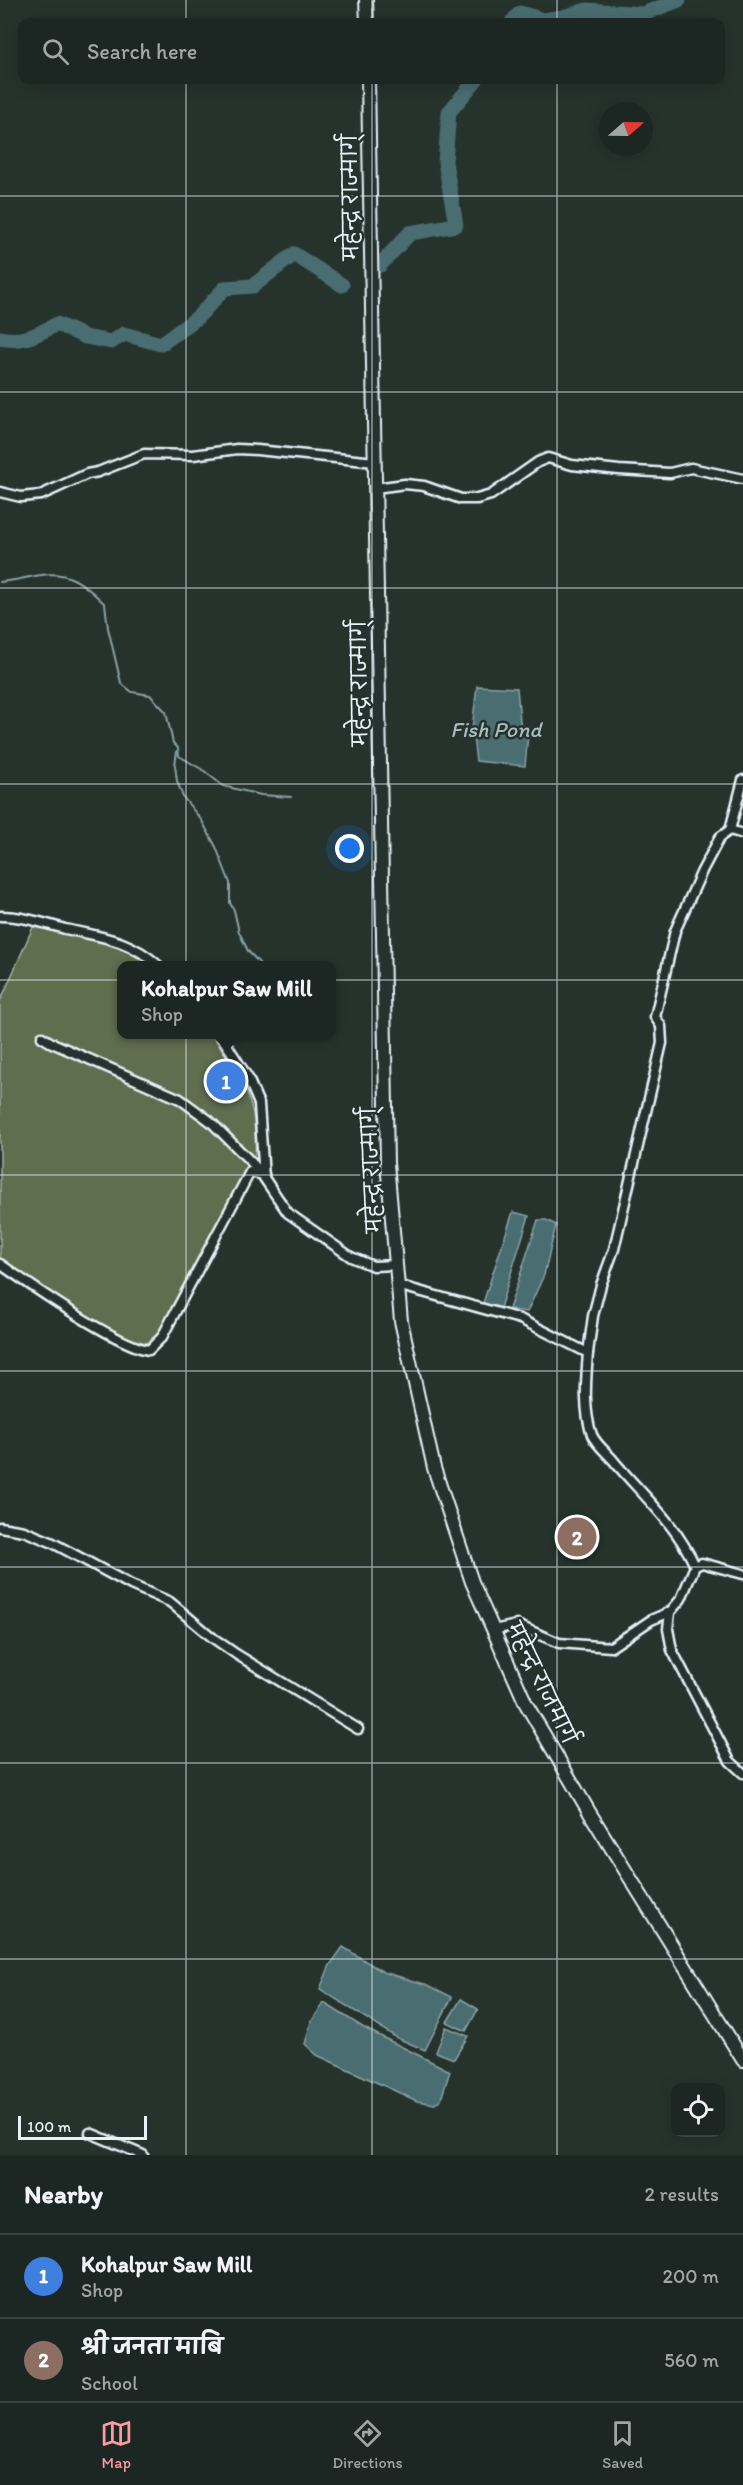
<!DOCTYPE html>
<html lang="en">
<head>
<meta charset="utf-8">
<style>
	body { margin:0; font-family:Itim,"Playpen Sans Deva",sans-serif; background:#29322f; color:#f1f3f6 }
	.controls { position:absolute; right:18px; bottom:18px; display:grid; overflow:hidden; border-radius:12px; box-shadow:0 3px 15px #0003 }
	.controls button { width:54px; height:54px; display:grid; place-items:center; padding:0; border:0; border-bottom:2px solid #3a4340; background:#1c2622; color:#f1f3f6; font:30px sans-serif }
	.compass { position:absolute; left:599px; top:102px; width:54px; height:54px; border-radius:50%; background:#1c2622; box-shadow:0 3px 15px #0003; rotate:70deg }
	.scale { position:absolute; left:18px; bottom:15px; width:129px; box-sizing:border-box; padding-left:6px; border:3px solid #e8f1f8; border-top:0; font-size:16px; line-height:21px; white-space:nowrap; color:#e8f1f8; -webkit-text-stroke:4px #26332d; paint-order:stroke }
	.you { position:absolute; left:350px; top:849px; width:21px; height:21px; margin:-15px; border:4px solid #fff; border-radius:50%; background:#1a73e8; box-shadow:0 0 0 9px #1a73e833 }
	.badge { display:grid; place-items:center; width:39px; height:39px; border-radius:50%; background:#ff9aa2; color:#fff; font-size:20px; font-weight:700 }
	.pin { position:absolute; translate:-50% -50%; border:3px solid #fff; box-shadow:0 2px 6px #0006 }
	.popup { position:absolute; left:117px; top:961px; width:219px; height:78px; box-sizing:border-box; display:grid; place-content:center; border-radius:12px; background:#1c2622; filter:drop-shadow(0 2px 4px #0005); font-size:20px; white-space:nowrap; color:#a0a5a5 }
	.popup b { font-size:22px; color:#f1f3f6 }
	.popup::after { content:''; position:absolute; left:50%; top:100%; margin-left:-12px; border:12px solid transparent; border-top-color:#1c2622 }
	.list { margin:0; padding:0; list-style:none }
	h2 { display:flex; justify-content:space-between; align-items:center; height:78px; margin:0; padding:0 24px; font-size:26px }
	h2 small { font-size:20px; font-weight:400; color:#a0a5a5 }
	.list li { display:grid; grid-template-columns:39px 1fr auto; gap:18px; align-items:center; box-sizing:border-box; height:84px; padding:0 24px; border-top:2px solid #3a4340 }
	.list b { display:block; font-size:22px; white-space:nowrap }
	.list p { margin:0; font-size:20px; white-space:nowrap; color:#a0a5a5 }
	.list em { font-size:20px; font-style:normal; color:#a0a5a5 }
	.icon { flex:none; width:33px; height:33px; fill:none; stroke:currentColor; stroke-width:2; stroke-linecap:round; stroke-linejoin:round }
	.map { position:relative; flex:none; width:743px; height:2155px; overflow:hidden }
	.search { position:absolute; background:#1c2622; box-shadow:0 3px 15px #0003; left:18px; right:18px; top:18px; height:66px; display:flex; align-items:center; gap:15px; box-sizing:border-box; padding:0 21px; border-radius:12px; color:#a0a5a5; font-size:22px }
	.sheet { height:246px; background:#1c2622 }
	nav { display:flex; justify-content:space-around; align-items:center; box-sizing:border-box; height:84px; border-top:2px solid #3a4340; background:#1c2622; font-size:16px; color:#a0a5a5 }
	nav a { display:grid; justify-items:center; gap:3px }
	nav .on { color:#ff9aa2 }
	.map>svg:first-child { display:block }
</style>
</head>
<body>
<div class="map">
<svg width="743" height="2155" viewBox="0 0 743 2155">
	<rect width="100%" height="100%" fill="#26332d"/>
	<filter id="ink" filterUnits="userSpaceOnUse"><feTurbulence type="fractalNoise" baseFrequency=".0167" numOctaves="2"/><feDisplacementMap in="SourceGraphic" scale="12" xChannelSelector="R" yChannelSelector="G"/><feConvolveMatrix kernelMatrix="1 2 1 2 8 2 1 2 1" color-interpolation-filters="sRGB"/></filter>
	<g filter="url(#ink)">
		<path fill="#5f6e4f" stroke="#a4b0a4" stroke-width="1.5" d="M33 927C71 935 118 941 149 965L121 966V1034L212 1035C233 1066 254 1093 255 1132 256 1151 257 1155 246 1171L161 1333 151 1343C119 1343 30 1280 0 1261V1002Z"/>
		<g fill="#4a6d70" stroke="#89a2a6" stroke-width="1.5">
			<path d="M477 686 517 688 521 732 528 734 525 766 476 761 472 729Z"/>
			<path d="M513 1212 529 1216 500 1308 483 1303Z"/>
			<path d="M538 1220H546L556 1225 544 1275 527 1312 509 1309Z"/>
			<path d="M343 1947 383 1972 428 1985 452 1997 425 2050 397 2038 320 1989 330 1965Z"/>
			<path d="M461 1999 478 2009 466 2031 447 2022Z"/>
			<path d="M324 2003 364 2028 450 2071 441 2099 435 2104 417 2101 317 2055 305 2044 311 2022Z"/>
			<path d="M446 2027 468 2036 454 2059 436 2052Z"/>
		</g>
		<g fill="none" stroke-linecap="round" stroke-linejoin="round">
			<g stroke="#89a2a6" stroke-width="2">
				<path d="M0 582C22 581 50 568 71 578 84 583 95 595 105 604L108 628 121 683 132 692 150 695 166 712 173 743 178 748 179 756 203 770 223 786 261 795 291 797"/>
				<path d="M177 751 175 765 177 781 183 797 202 821 216 847 230 883V903L234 910 239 932 248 951 262 966"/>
			</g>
			<g stroke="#4a6d70" stroke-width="15">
				<path d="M512 22 520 13 543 20 563 17 587 10 643 14 679 0"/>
				<path d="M380 265 410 233 456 225 445 162 449 112 476 80"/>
				<path d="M0 338C23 343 37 335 57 324L85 337 111 342 124 334 161 344 197 318 225 288 253 286 294 254 342 285"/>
			</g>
			<g stroke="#e8f1f8" stroke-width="13">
				<g id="minor">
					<path d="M375 488 405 484 424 486 461 499H477L491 495 538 462 548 458 572 465 619 470 670 473 691 468 743 479"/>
					<path d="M0 492 21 497 41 495 87 474 98 472 144 454 193 455 237 449 257 450 375 462"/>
					<path d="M730 830 743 834"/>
					<path d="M0 916C22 916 43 923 65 929 102 937 129 939 159 966"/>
					<path d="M220 1034 248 1078 259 1104 264 1178 288 1213 351 1257 373 1266 396 1265"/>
					<path d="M42 1037 50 1042 180 1099 210 1121 264 1175"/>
					<path d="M0 1264C30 1285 117 1346 149 1350L162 1337 250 1172 264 1175"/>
					<path d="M397 1285 520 1319 588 1353C586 1380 583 1409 592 1435 596 1444 607 1453 613 1460 643 1496 675 1522 695 1566"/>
					<path d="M588 1353 593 1316 601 1285 614 1249 662 1043 661 1026 655 1017 675 931 702 871 720 837 730 830 743 780"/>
					<path d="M0 1527 24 1531 51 1542 131 1585 170 1602 213 1638 236 1654 358 1729"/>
					<path d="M743 1574 702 1563 695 1566 681 1599 670 1612 668 1629 672 1650 730 1761 743 1773"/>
					<path d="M493 1630 517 1625 559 1643 611 1647 651 1620 670 1612"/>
					<path d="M90 2133 143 2155"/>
				</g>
			</g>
			<g stroke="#e8f1f8" stroke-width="16">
				<g id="highway">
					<path d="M366 0 367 22"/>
					<path d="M368 80 387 1163 401 1321 434 1468 472 1582 526 1704 591 1815 743 2060"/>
				</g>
			</g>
			<use href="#minor" stroke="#26332d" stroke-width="8"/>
			<use href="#highway" stroke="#26332d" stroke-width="12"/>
		</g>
	</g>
	<path fill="none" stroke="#e8f1f8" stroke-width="1.5" stroke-opacity="0.55" d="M186 0V22M372 0V22M557 0V22M186 80V2155M372 80V2155M557 80V2155M0 196H743M0 392H743M0 588H743M0 784H743M0 980H743M0 1175H743M0 1371H743M0 1567H743M0 1763H743M0 1959H743"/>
	<g text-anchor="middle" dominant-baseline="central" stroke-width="5" stroke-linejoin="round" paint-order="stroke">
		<g font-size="21" fill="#e8f1f8" stroke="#26332d">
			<text transform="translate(350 197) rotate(-91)">महेन्द्र राज्मार्ग्</text>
			<text transform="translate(359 683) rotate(-91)">महेन्द्र राज्मार्ग्</text>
			<text transform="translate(371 1170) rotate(-93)">महेन्द्र राज्मार्ग्</text>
			<text transform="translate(542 1683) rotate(64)">महेन्द्र राजमार्ग</text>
		</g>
		<g font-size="22" font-style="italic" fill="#a9bcc2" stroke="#26332d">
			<text x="496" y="729">Fish Pond</text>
		</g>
	</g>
</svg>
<div class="controls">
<button><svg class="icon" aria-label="locate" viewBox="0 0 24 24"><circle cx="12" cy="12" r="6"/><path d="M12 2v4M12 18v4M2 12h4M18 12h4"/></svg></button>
</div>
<svg class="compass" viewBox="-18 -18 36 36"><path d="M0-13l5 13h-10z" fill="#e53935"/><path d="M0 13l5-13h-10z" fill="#a0a5a5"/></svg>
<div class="scale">100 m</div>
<div class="you"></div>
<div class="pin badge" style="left:226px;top:1081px;background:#3f7fe0">1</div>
<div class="popup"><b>Kohalpur Saw Mill</b>Shop</div>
<div class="pin badge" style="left:577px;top:1537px;background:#8d6e63">2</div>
<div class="search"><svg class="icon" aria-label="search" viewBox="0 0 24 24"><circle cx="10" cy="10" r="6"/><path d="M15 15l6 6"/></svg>Search here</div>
</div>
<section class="sheet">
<h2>Nearby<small>2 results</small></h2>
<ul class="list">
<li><span class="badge" style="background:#3f7fe0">1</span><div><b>Kohalpur Saw Mill</b><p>Shop</p></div><em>200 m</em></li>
<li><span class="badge" style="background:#8d6e63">2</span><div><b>श्री जनता माबि</b><p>School</p></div><em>560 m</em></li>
</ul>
</section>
<nav>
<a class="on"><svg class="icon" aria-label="map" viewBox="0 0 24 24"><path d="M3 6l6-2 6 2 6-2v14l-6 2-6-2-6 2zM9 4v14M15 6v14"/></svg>Map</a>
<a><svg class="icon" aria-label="directions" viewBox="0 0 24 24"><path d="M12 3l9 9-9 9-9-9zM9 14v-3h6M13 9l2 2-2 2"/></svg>Directions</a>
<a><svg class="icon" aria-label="saved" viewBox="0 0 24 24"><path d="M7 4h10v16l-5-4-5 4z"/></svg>Saved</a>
</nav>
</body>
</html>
